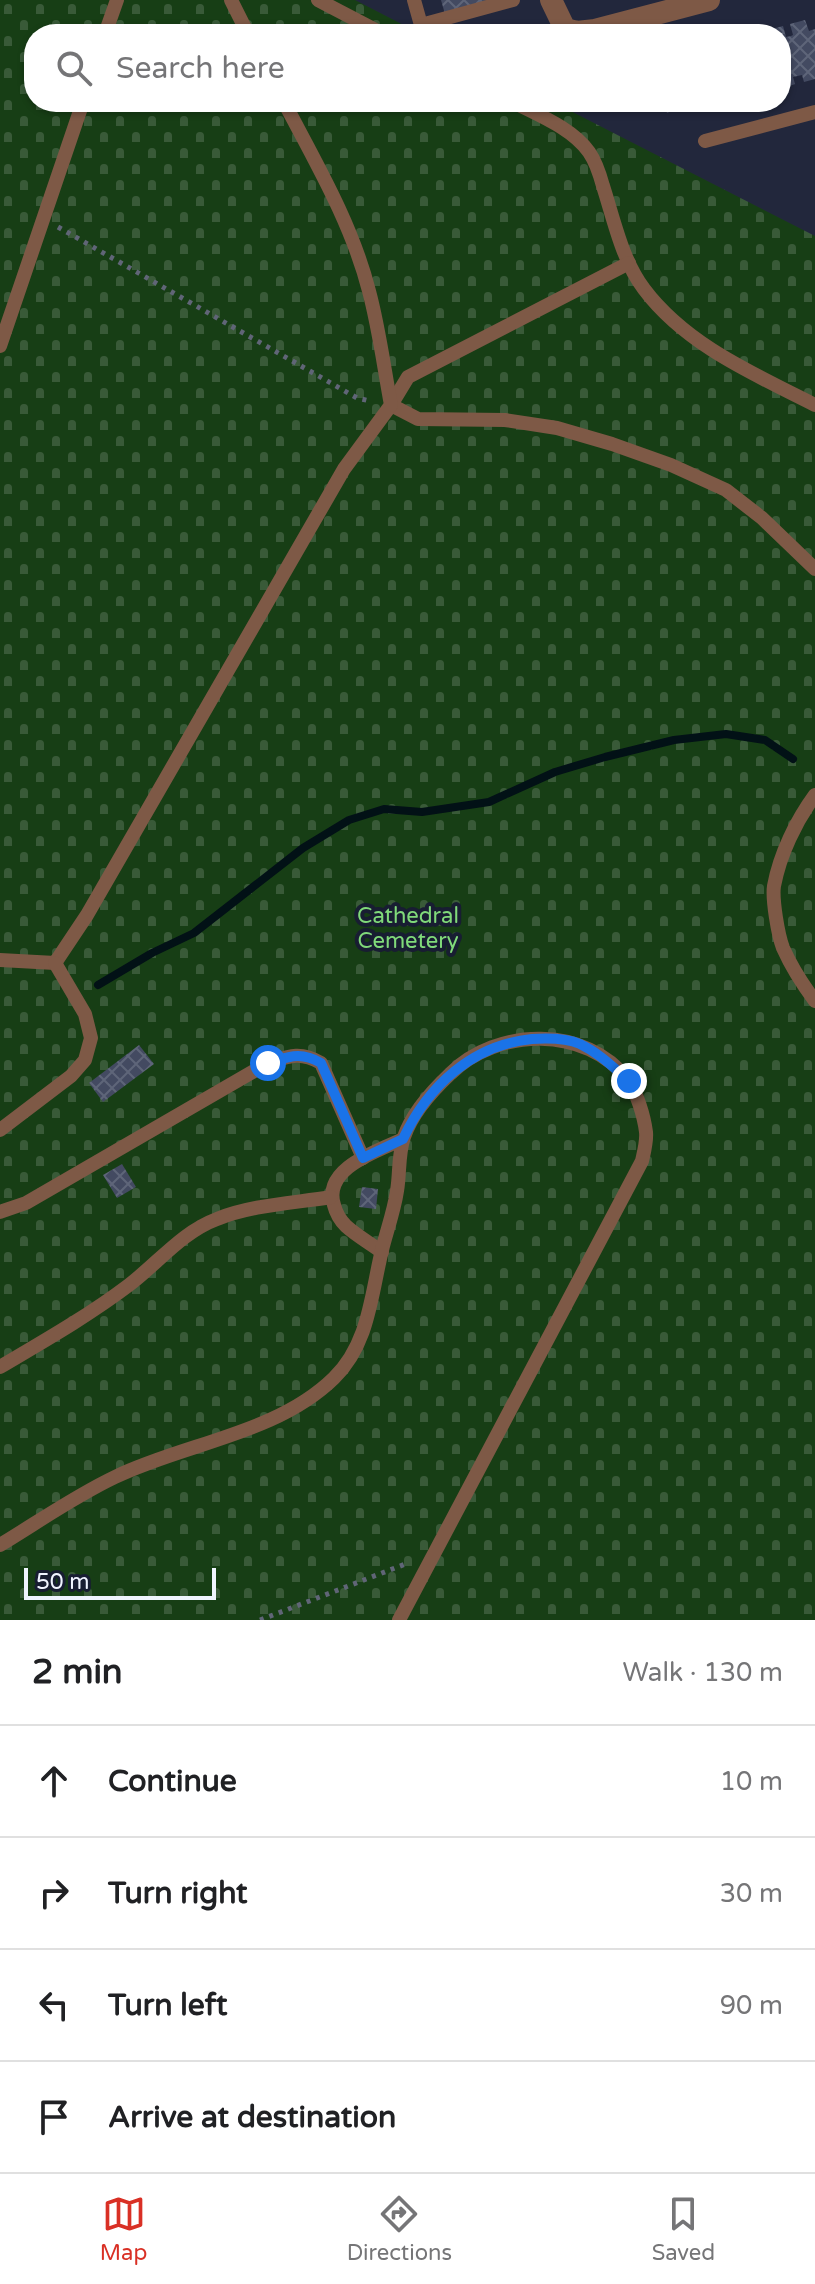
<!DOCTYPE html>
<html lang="en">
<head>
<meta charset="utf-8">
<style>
	body { margin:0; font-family:"Varela Round",sans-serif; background:#f6f6f6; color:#202124 }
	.scale { position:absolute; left:24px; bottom:20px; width:192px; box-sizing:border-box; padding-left:8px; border:4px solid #f0f4ff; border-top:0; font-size:22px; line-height:28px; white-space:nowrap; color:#f0f4ff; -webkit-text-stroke:6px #181d32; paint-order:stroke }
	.stop { position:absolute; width:24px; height:24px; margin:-18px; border:6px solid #1a73e8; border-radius:50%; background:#fff }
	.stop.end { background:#1a73e8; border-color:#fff; box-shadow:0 2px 8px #0008 }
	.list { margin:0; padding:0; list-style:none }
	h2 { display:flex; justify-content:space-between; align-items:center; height:104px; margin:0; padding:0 32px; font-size:34px }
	h2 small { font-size:26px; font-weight:400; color:#757577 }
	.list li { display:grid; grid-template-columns:52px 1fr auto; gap:24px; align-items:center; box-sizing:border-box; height:112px; padding:0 32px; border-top:2px solid #e0e0e0 }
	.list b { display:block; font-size:30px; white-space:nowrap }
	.list em { font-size:26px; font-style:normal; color:#757577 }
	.icon { flex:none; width:44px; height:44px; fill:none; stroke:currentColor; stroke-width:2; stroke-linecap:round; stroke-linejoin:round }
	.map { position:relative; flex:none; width:815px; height:1620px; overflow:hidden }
	.search { position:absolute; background:#fff; box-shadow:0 2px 6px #0004; left:24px; right:24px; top:24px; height:88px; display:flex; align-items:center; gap:20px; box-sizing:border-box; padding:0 28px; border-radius:32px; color:#757577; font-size:30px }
	.sheet { height:552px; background:#fff }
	nav { display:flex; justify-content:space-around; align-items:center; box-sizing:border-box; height:112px; border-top:2px solid #e0e0e0; background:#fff; font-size:22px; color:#757577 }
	nav a { display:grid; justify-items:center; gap:4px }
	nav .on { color:#d93025 }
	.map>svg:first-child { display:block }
</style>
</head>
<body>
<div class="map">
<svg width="815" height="1620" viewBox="0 0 815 1620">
	<defs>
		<pattern id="cemetery-stones" width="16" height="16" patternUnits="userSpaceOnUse" patternTransform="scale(2)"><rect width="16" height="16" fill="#173e15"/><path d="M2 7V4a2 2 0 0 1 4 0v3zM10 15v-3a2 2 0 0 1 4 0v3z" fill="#395a38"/></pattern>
		<pattern id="building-cross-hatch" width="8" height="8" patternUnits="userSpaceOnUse" patternTransform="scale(2)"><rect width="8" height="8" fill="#434a61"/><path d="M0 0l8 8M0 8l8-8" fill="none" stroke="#5e6579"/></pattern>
	</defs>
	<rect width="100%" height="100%" fill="#22273c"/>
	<path fill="url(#cemetery-stones)" d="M0 0H355L421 34H34V102H553L815 236V1620H0Z"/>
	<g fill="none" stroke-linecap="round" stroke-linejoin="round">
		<path stroke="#021116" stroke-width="8" d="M98 985 152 953 194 933 303 848 349 820 384 809 422 812 489 802 555 772 605 757 674 740 726 734 765 740 793 759"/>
	</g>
	<g fill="url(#building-cross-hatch)">
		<path d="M441 0H495L445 14Z"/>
		<path d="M805 20 809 31 815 29V79L804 82 802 75 793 77 795 84 781 89V34H769L768 30 783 26 786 37 791 36 793 35 790 24Z"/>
		<path d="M664 102H704L706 108 692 112 690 104 667 113Z"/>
		<path d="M139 1045 154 1064 103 1102 89 1083Z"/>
		<path d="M122 1164 136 1187 117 1198 103 1175Z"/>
		<path d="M362 1187 378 1189 376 1209 359 1207Z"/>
	</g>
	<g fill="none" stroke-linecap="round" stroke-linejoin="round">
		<g stroke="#606577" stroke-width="5" stroke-dasharray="4 6" stroke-linecap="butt">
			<path d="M58 227 357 398 370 401"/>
			<path d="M260 1620 408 1563"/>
		</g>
		<g stroke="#7e5946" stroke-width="14">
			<path d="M231 0 248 34"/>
			<path d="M318 0 383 34"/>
			<path d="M414 0 421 25 513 0"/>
			<path d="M105 34 117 0"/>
			<path d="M513 102C538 115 572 128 589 152 596 162 600 175 603 186 614 220 622 260 644 289 686 345 754 374 815 405"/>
			<path d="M705 141 815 112"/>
			<path d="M629 263 408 377 391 405 418 419 505 420 557 428 612 444 671 465 726 490 762 518 815 569"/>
			<path d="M0 346 83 102"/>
			<path d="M815 795C796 821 780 854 774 886 772 899 778 935 783 948 791 966 803 985 815 1001"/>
			<path d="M0 960 55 963 87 915 344 469 391 405C384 368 379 328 369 291 352 224 316 163 284 102"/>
			<path d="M0 1130 71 1076 85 1060 91 1038 85 1014 55 963"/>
			<path d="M0 1212 26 1203 268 1063C289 1056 300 1051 321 1063L363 1158"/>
			<path d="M382 1252C370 1243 357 1236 346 1226 340 1220 336 1213 334 1205 322 1168 378 1151 403 1139"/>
			<path d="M0 1367C44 1341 88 1316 129 1285 158 1263 182 1232 217 1219 251 1205 295 1203 331 1197"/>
			<path d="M0 1545C38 1522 75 1496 115 1477 185 1443 277 1434 334 1378 369 1344 371 1295 382 1250 387 1230 394 1211 397 1191 400 1174 398 1154 404 1137 412 1113 432 1091 450 1074 497 1027 586 1025 628 1080 637 1093 644 1116 646 1132 647 1141 644 1152 642 1161L399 1620"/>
		</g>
		<path stroke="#7e5946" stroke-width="22" d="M551 0 565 29 577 32 595 30 709 0"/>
	</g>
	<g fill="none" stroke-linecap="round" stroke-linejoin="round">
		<path stroke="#1a73e8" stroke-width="10" d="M268 1063C289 1057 300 1051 321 1063L363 1158 403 1139C428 1086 472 1045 532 1039 547 1038 566 1038 580 1044 599 1053 613 1067 629 1081"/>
	</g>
	<g text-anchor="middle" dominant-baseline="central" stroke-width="8" stroke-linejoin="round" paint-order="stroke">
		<g font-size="22" fill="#80da7a" stroke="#181d32">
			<text x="408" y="916">Cathedral<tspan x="408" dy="25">Cemetery</tspan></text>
		</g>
	</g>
</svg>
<div class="scale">50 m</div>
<div class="stop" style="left:268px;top:1063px"></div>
<div class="stop end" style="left:629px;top:1081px"></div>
<div class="search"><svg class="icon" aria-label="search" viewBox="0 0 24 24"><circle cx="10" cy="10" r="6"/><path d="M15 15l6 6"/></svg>Search here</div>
</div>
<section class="sheet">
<h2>2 min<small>Walk · 130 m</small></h2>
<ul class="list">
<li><svg class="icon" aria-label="ahead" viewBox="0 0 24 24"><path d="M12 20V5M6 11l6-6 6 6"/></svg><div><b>Continue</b></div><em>10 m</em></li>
<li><svg class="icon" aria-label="right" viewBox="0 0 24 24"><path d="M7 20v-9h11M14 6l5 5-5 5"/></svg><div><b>Turn right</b></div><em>30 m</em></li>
<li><svg class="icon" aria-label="left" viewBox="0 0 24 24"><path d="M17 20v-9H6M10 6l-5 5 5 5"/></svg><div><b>Turn left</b></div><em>90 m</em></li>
<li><svg class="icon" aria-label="arrive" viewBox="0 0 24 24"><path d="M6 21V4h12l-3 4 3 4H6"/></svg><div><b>Arrive at destination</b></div></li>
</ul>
</section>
<nav>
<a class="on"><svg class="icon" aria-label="map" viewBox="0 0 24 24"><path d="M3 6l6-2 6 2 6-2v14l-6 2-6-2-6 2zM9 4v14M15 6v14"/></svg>Map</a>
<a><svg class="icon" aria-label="directions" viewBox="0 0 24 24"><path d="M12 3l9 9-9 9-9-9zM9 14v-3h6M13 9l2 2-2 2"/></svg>Directions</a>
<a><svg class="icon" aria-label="saved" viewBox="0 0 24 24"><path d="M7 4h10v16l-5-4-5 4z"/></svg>Saved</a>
</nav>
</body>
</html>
